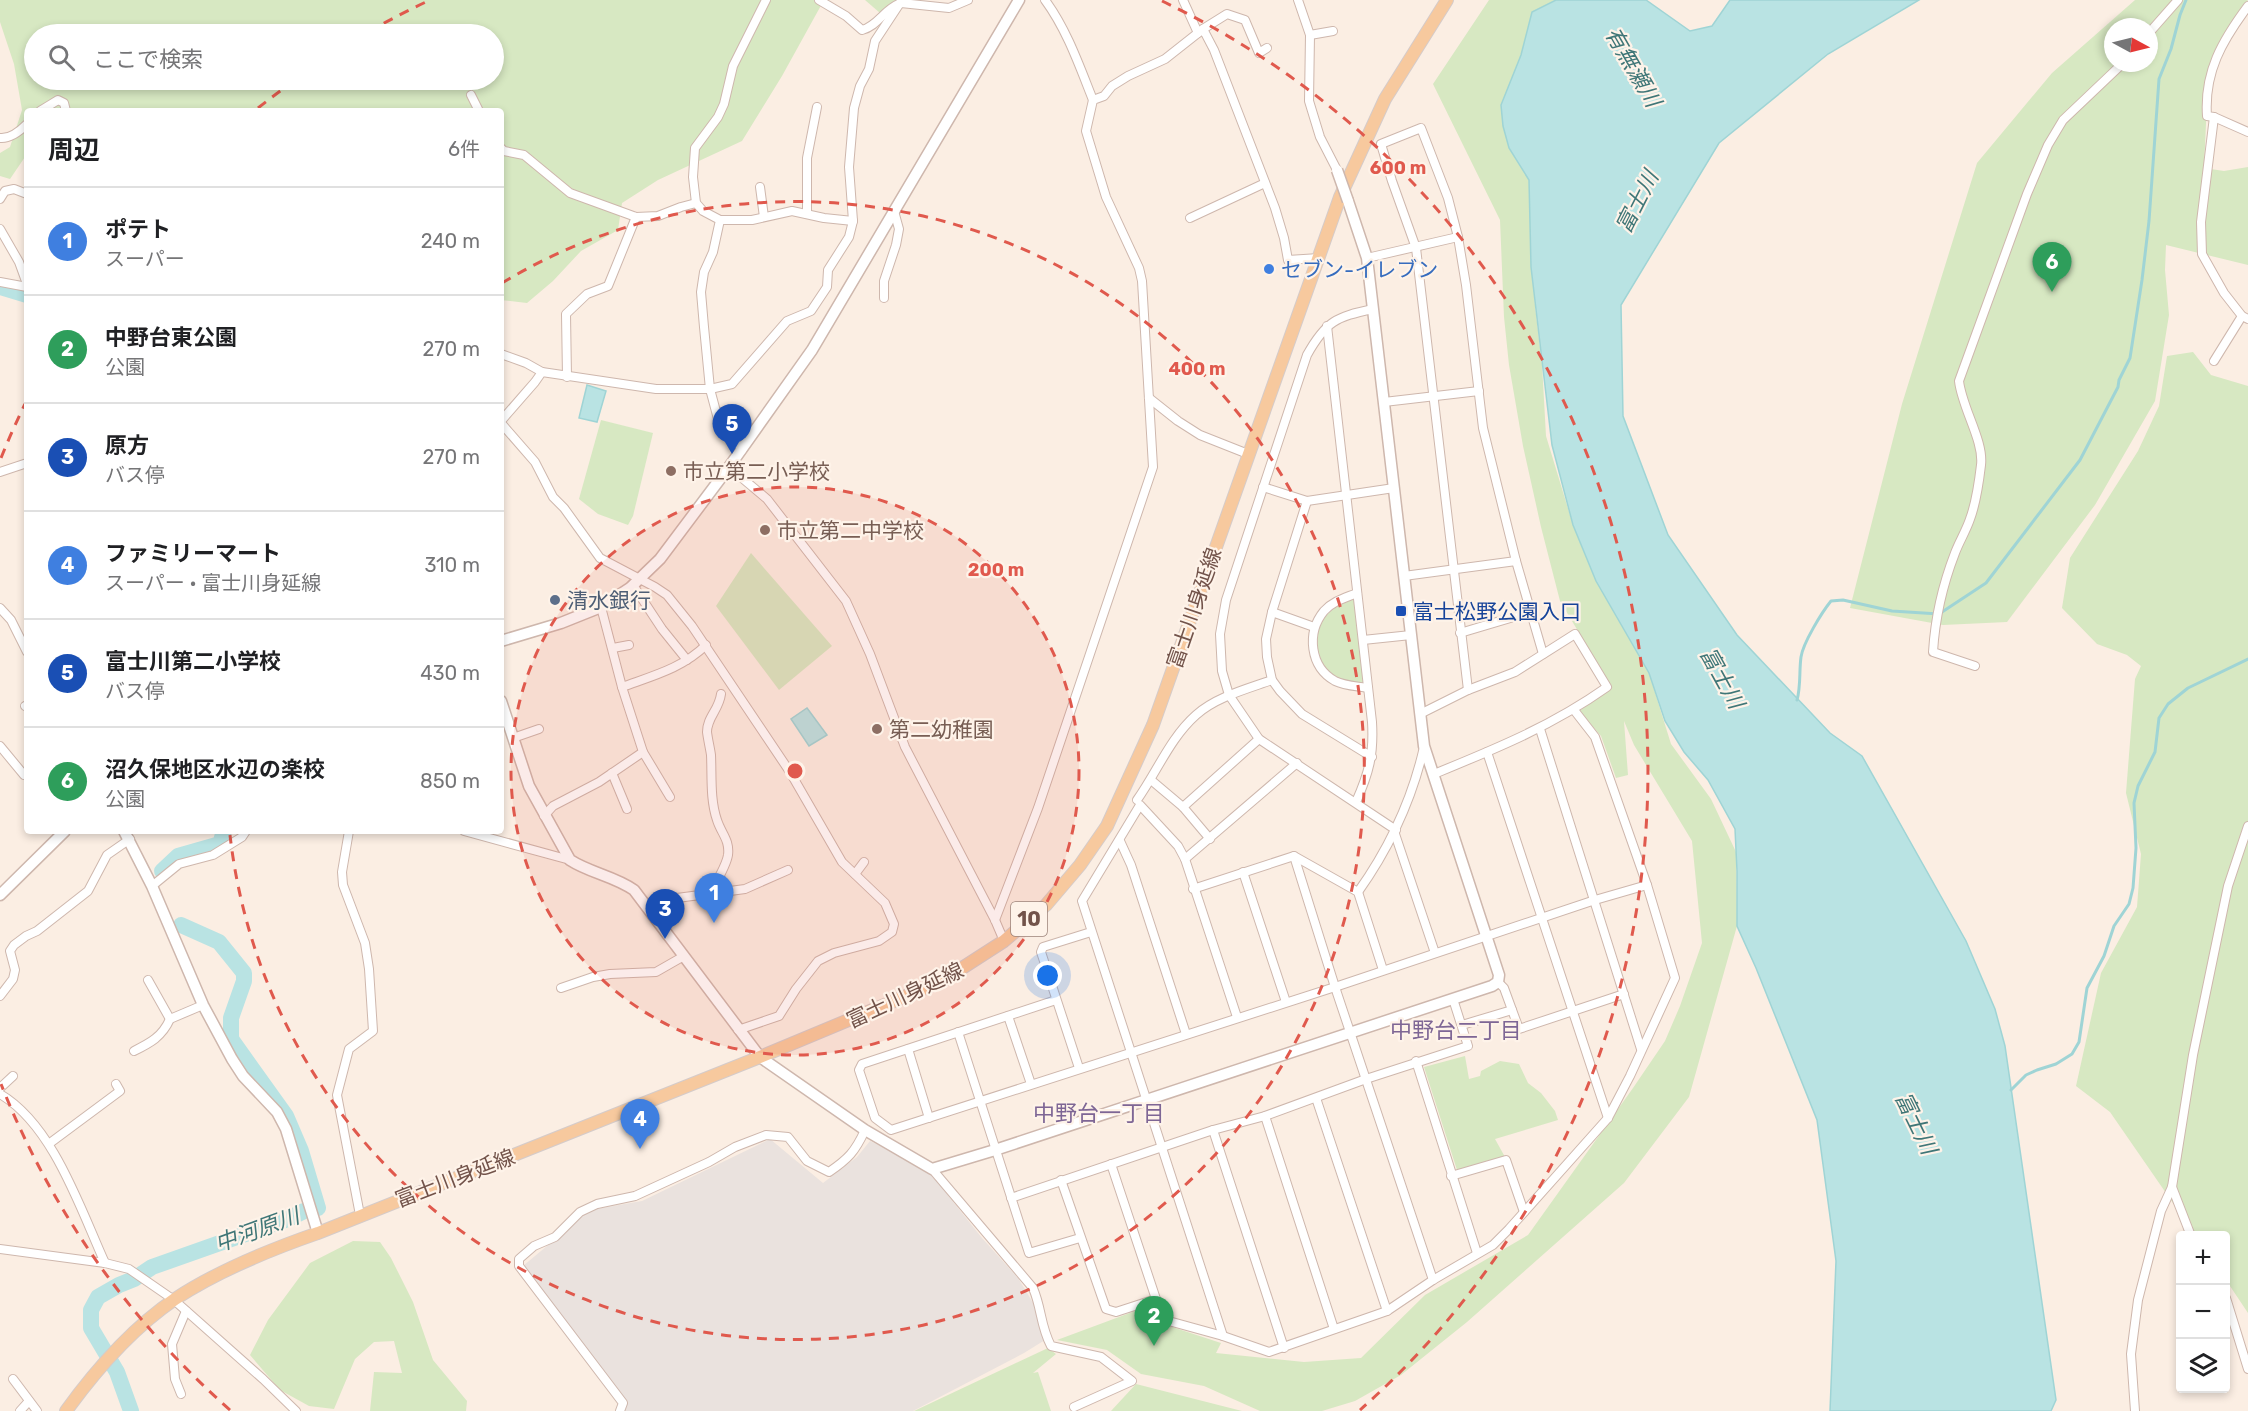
<!DOCTYPE html>
<html lang="ja">
<head>
<meta charset="utf-8">
<style>
	body { margin:0; font-family:Rubik,"Noto Sans JP",sans-serif; background:#f2f2f2; color:#202124 }
	.controls { position:absolute; right:18px; bottom:18px; display:grid; overflow:hidden; border-radius:6px; box-shadow:0 3px 9px #0003 }
	.controls button { width:54px; height:54px; display:grid; place-items:center; padding:0; border:0; border-bottom:2px solid #e0e0e0; background:#fff; color:#202124; font:30px sans-serif }
	.compass { position:absolute; left:2104px; top:18px; width:54px; height:54px; border-radius:50%; background:#fff; box-shadow:0 3px 9px #0003; rotate:97deg }
	.you { position:absolute; left:1048px; top:976px; width:21px; height:21px; margin:-15px; border:4px solid #fff; border-radius:50%; background:#1a73e8; box-shadow:0 0 0 9px #1a73e833 }
	.badge { display:grid; place-items:center; width:39px; height:39px; border-radius:50%; background:#e0594d; color:#fff; font-size:20px; font-weight:700 }
	.pin { position:absolute; translate:-50% -50px; filter:drop-shadow(0 2px 3px #0008) }
	.pin::after { content:''; position:absolute; top:32px; width:21px; height:18px; background:inherit; clip-path:polygon(0 0,100% 0,50% 100%) }
	.list { margin:0; padding:0; list-style:none }
	h2 { display:flex; justify-content:space-between; align-items:center; height:78px; margin:0; padding:0 24px; font-size:26px }
	h2 small { font-size:20px; font-weight:400; color:#757577 }
	.list li { display:grid; grid-template-columns:39px 1fr auto; gap:18px; align-items:center; box-sizing:border-box; height:108px; padding:0 24px; border-top:2px solid #e0e0e0 }
	.list b { display:block; font-size:22px; white-space:nowrap }
	.list p { margin:0; font-size:20px; white-space:nowrap; color:#757577 }
	.list em { font-size:20px; font-style:normal; color:#757577 }
	.icon { flex:none; width:33px; height:33px; fill:none; stroke:currentColor; stroke-width:2; stroke-linecap:round; stroke-linejoin:round }
	.map { position:relative; flex:none; width:2248px; height:1411px; overflow:hidden }
	.search { position:absolute; background:#fff; box-shadow:0 3px 9px #0003; left:24px; top:24px; width:480px; height:66px; display:flex; align-items:center; gap:15px; box-sizing:border-box; padding:0 21px; border-radius:33px; color:#757577; font-size:22px }
	.panel { position:absolute; background:#fff; box-shadow:0 3px 9px #0003; left:24px; top:108px; width:480px; height:726px; border-radius:6px }
	.map>svg:first-child { display:block }
</style>
</head>
<body>
<div class="map">
<svg width="2248" height="1411" viewBox="0 0 2248 1411">
	<rect width="100%" height="100%" fill="#fbeee3"/>
	<path fill="#eae2de" d="M770 1139 823 1183 857 1157 870 1141 926 1168 982 1238 1018 1278 1035 1306 1045 1340 1024 1353 913 1411H624L628 1402 523 1266 590 1210 642 1201Z"/>
	<g fill="#d7e8c2" fill-rule="evenodd">
		<path d="M0 0H824L782 76 742 141 658 180 622 203 618 230 581 251 553 281 527 303 501 300V111H27V154L10 179 0 176V153L10 147 22 110 14 64 0 22ZM34 34H494V80H34Z"/>
		<path d="M865 0H896L880 13Z"/>
		<path d="M1489 0H1556L1509 148 1529 180 1535 306 1542 364 1546 436 1573 525 1607 599 1649 673 1671 744 1711 799 1736 852 1737 926 1689 1097 1624 1183 1467 1322 1401 1375 1355 1401 1322 1411H1260L1204 1386 1141 1374 1107 1350 1057 1340 1154 1304 1163 1324 1221 1343 1216 1353 1304 1362 1361 1358 1425 1295 1528 1235 1633 1088 1665 1041 1680 1006 1702 943 1692 841 1634 745 1624 721 1628 775 1616 778 1601 736 1579 711 1611 689 1606 678 1560 601 1541 527 1523 446 1509 365 1504 317 1500 220 1433 84Z"/>
		<path d="M2135 0H2248L2236 15 2208 79 2204 168 2224 171 2248 167V265L2166 245 2165 270 2169 315 2155 401 2095 505 2007 622 1943 625 1850 608 1902 404 1977 163 2052 73ZM2113 27H2149V63H2113Z"/>
		<path d="M2193 352 2211 375 2248 386V1313L2226 1280V1236L2195 1235 2110 1112 2076 1086 2101 973 2137 907 2141 854 2126 793 2135 679 2141 666 2127 655 2097 644 2062 608 2070 558 2138 451 2159 406 2167 356Z"/>
		<path d="M601 420 653 433 633 516 628 525 598 514 579 499Z"/>
		<path d="M751 553 832 646 779 690 716 606Z"/>
		<path d="M1355 599 1364 683C1358 683 1351 683 1345 681 1319 674 1306 640 1324 618 1332 608 1343 603 1355 599Z"/>
		<path d="M1465 1056 1469 1079 1480 1076 1481 1071 1500 1061 1519 1064 1528 1083 1541 1093 1555 1111 1558 1120 1495 1139 1505 1157 1457 1170 1424 1067Z"/>
		<path d="M353 1241 380 1242 391 1258 413 1302 433 1360 467 1401 466 1411H370L374 1372 402 1373 394 1341 374 1342 355 1359 334 1409 309 1406 280 1390 250 1355 268 1320 310 1263Z"/>
		<path d="M1048 1348 1056 1354 1033 1373 1038 1372 1051 1411H914Z"/>
		<path d="M1136 1384 1242 1411H1111Z"/>
	</g>
	<g fill="#b9e3e3" stroke="#9fd4d5" stroke-width="1.5">
		<path d="M1556 0H1646L1690 31 1712 26 1730 0H1919L1828 54 1719 143 1621 305 1623 416 1668 535 1737 635 1830 733 1862 756 1966 941 1995 1009 2005 1046 2056 1400 2051 1411H1830L1836 1261 1817 1120 1756 968 1737 926V871L1735 829 1708 780 1684 752 1665 721 1649 673 1596 581 1573 525 1552 445 1531 267 1529 180 1509 148 1503 126 1501 105 1521 55 1532 12Z"/>
		<path d="M587 385 606 391 597 422 579 418Z"/>
		<path d="M807 708 827 735 809 746 791 719Z"/>
	</g>
	<g fill="none" stroke-linecap="round" stroke-linejoin="round">
		<g stroke="#9fd4d5" stroke-width="3">
			<path d="M1797 700C1801 686 1799 671 1801 657 1803 643 1822 612 1831 601L1843 600 1892 611 1939 614 1986 583 2080 460 2118 387 2119 380 2130 358 2142 280 2149 221 2159 79 2171 49 2180 15 2186 0"/>
			<path d="M2011 1090 2026 1075 2037 1070 2056 1064 2072 1054 2079 1042 2087 988 2104 956 2114 926 2129 904 2133 888 2136 848 2134 803 2138 786 2155 752 2159 718 2168 704 2188 688 2248 659"/>
		</g>
		<g stroke="#b9e3e3" stroke-width="16">
			<path d="M0 287 27 295"/>
			<path d="M162 871 178 856 220 844 224 831"/>
			<path d="M131 1411 117 1372 91 1328V1310L98 1297 119 1285 134 1279 152 1267 288 1219 304 1211 318 1208 301 1151 286 1116 231 1039V1018L244 981V973L219 942 181 925"/>
		</g>
		<g stroke="#ceb7ad" stroke-width="10">
			<g id="minor">
				<path d="M819 0 846 16 862 30C878 26 885 8 901 3L949 8 968 0"/>
				<path d="M1045 0C1067 30 1079 65 1093 100"/>
				<path d="M1183 0 1198 33"/>
				<path d="M1298 0 1310 35 1309 101 1320 137 1337 170"/>
				<path d="M2248 6C2222 41 2204 72 2207 116L2214 117 2248 132"/>
				<path d="M1203 29 1227 14 1245 20 1259 53 1267 48"/>
				<path d="M2149 33 2178 0"/>
				<path d="M1310 35 1333 31"/>
				<path d="M471 95 479 111"/>
				<path d="M40 111 58 100 64 103 66 111"/>
				<path d="M2214 117 2201 222 2202 254 2224 293 2242 316 2248 319"/>
				<path d="M0 138C10 139 20 131 27 124"/>
				<path d="M501 148 504 151 524 155 570 193 636 217 658 216 681 207 696 203"/>
				<path d="M760 187 764 217"/>
				<path d="M0 199 5 191 14 189 27 194"/>
				<path d="M807 214V158L817 107"/>
				<path d="M1190 218 1265 183"/>
				<path d="M720 220H752L792 211 824 218 853 221"/>
				<path d="M0 229 19 262 27 284"/>
				<path d="M1367 258 1458 237"/>
				<path d="M0 282 27 287"/>
				<path d="M884 298V281L896 245 899 229 894 211"/>
				<path d="M1373 309C1336 317 1326 321 1307 355L1226 600 1220 634 1222 671 1229 695 1259 739 1396 830"/>
				<path d="M1327 326 1372 722C1374 754 1369 773 1356 802"/>
				<path d="M501 354 526 363 542 372"/>
				<path d="M2214 361 2242 316"/>
				<path d="M567 377 566 314 587 294 608 286 636 217"/>
				<path d="M1149 398 1178 421 1200 435 1248 454"/>
				<path d="M1384 402 1479 391"/>
				<path d="M501 421 535 382 542 372 656 389H710L732 384 787 321 811 311 827 287 828 270 849 237 853 221 849 167 854 108 860 86 869 69 875 41 902 0"/>
				<path d="M501 423 535 462 553 497 564 508 600 558 655 587 667 595 692 626 790 772 842 862 885 903 894 924 892 932 879 941 834 953 818 961 796 989 779 1016 738 1030"/>
				<path d="M742 450 718 419 710 389 704 327 701 292 704 272 713 252 720 220 703 211 696 203 693 177 695 148 718 117 724 104 733 66 766 0"/>
				<path d="M729 467 767 499 846 601 870 654 905 747 995 920 1004 941"/>
				<path d="M0 472 27 463"/>
				<path d="M1263 487 1307 501 1394 488"/>
				<path d="M1307 501 1272 612 1266 639 1267 657 1272 680 1280 691 1302 714 1372 757"/>
				<path d="M1404 576 1516 561"/>
				<path d="M633 585 662 629 687 660"/>
				<path d="M1357 593C1345 598 1333 601 1324 611 1306 633 1310 667 1335 681 1345 686 1357 686 1368 688"/>
				<path d="M0 608 11 620 27 652"/>
				<path d="M1272 612 1314 627"/>
				<path d="M1460 633 1530 612"/>
				<path d="M1363 640 1411 635"/>
				<path d="M613 648 629 645"/>
				<path d="M1975 666 1933 652C1935 619 1943 584 1955 553 1959 542 1966 531 1970 519 1976 503 1979 482 1981 465 1984 441 1962 408 1959 381L2027 194 2048 145 2063 120 2123 63"/>
				<path d="M622 687C652 676 683 668 706 645"/>
				<path d="M1468 690 1416 248 1392 181 1381 144 1421 128 1448 198 1458 237 1466 285 1483 428 1516 561 1543 654"/>
				<path d="M25 706 27 705"/>
				<path d="M1420 714 1468 690 1515 672 1575 634 1607 687C1552 726 1495 749 1434 774"/>
				<path d="M1540 729 1641 1049"/>
				<path d="M513 738 539 729"/>
				<path d="M0 746 24 775 27 772"/>
				<path d="M643 752 670 797"/>
				<path d="M1487 752 1608 1118"/>
				<path d="M612 773 627 809"/>
				<path d="M1151 780 1183 807 1210 839"/>
				<path d="M1137 800C1157 772 1170 738 1196 715 1216 697 1247 689 1272 680"/>
				<path d="M1183 807 1259 739"/>
				<path d="M544 816 553 806 599 782 643 752 622 687 601 607"/>
				<path d="M349 831 342 872 343 885 365 943 369 969 373 1031 349 1049 337 1095 360 1215"/>
				<path d="M464 831 570 860"/>
				<path d="M1395 834 1435 953"/>
				<path d="M1120 841 1131 865 1186 1034"/>
				<path d="M1294 856 1335 987 1433 1280"/>
				<path d="M1185 859 1297 763"/>
				<path d="M1243 872 1286 1002"/>
				<path d="M855 874 864 862"/>
				<path d="M152 886 179 864 213 855 242 837 246 831"/>
				<path d="M1193 889 1294 856 1358 892 1383 970"/>
				<path d="M1358 892C1390 847 1412 800 1424 747"/>
				<path d="M710 893C716 882 726 867 728 855 730 840 721 833 717 820 710 800 712 776 711 755 710 748 708 740 707 732 707 717 719 710 721 694"/>
				<path d="M651 911 662 900 745 889 788 870"/>
				<path d="M995 920 1038 808 1153 467 1142 281 1139 268 1106 197 1086 131 1093 100 1104 96 1112 86 1128 76 1165 59 1203 29 1214 50 1275 208 1284 238 1288 260 1319 258"/>
				<path d="M148 980 170 1019"/>
				<path d="M1498 982 1504 988 1519 1029 1624 994"/>
				<path d="M561 988 593 977 610 974 656 972 684 956"/>
				<path d="M0 996 13 979 15 970 10 951 14 945 26 936 37 931 88 891 107 855 130 839"/>
				<path d="M1056 1000 862 1064 859 1070 875 1118 891 1130 1335 987 1595 900 1647 885"/>
				<path d="M1008 1016 1031 1084"/>
				<path d="M1462 1025 1512 1010"/>
				<path d="M958 1032 1029 1253 1080 1238"/>
				<path d="M908 1049 929 1118"/>
				<path d="M134 1051C150 1043 162 1037 170 1019L203 1005"/>
				<path d="M1416 1061 1477 1253"/>
				<path d="M1079 1068 1041 952 1043 947 1091 932"/>
				<path d="M0 1088 13 1076"/>
				<path d="M0 1094C53 1125 80 1208 105 1263"/>
				<path d="M1316 1098 1387 1311"/>
				<path d="M1265 1116 1334 1329"/>
				<path d="M1213 1130 1284 1348"/>
				<path d="M50 1143 120 1091 116 1084"/>
				<path d="M1111 1164 1156 1299 1165 1320 1223 1336 1269 1352 1387 1311 1433 1280 1493 1245 1509 1229 1608 1118 1630 1076 1675 978 1647 885 1595 737 1574 710"/>
				<path d="M932 1169 1033 1288C1042 1309 1040 1325 1051 1346L1101 1357 1132 1381 1074 1407"/>
				<path d="M1451 1176 1506 1160 1524 1212"/>
				<path d="M1061 1180 1106 1309 1116 1312 1156 1299"/>
				<path d="M2172 1187 2191 1236"/>
				<path d="M1011 1198 1213 1130 1265 1116 1366 1079 1468 1046 1453 999"/>
				<path d="M0 1249 105 1263 129 1269 174 1300 263 1379 296 1411"/>
				<path d="M2226 1298 2248 1369"/>
				<path d="M1223 1336 1082 901 1140 805 1178 846 1185 859 1237 1017"/>
				<path d="M13 1379 37 1411"/>
				<path d="M181 1394 175 1379 172 1344 186 1311"/>
				<path d="M20 1411 29 1401"/>
				<path d="M620 1411 623 1403 519 1266V1259L534 1246 555 1237 580 1212 597 1204 635 1196 709 1162 735 1147 766 1135 788 1137 807 1161 829 1172C848 1159 855 1152 865 1130"/>
				<path d="M2135 1411 2131 1354 2138 1300 2161 1211 2172 1187 2193 1055 2228 886 2248 826"/>
			</g>
		</g>
		<g stroke="#ceb7ad" stroke-width="13">
			<g id="tertiary">
				<path d="M501 641 561 623 601 607 630 588 660 559 729 467 812 350 1019 0"/>
				<path d="M501 701 529 786 570 860C590 873 614 876 634 890L760 1057 865 1130 932 1169 995 1150 1492 986 1498 982 1499 975 1424 746 1367 258 1348 201"/>
				<path d="M124 831 152 886 203 1005 232 1059 243 1076 277 1112 286 1129 318 1233"/>
				<path d="M0 895 65 831"/>
			</g>
		</g>
		<g stroke="#d5cbc9" stroke-width="14">
			<path id="primary" d="M66 1411C95 1371 134 1327 175 1299 219 1270 269 1250 318 1233L760 1057 942 981 1004 941 1046 905 1080 865 1107 826 1153 725 1340 197 1385 99 1447 0"/>
		</g>
		<use href="#minor" stroke="#fff" stroke-width="8"/>
		<use href="#tertiary" stroke="#fff" stroke-width="10"/>
		<use href="#primary" stroke="#f7c99e" stroke-width="12"/>
		<g stroke="#ceb7ad" stroke-width="13" stroke-linecap="butt">
			<path id="tertiary-bridge" d="M1337 170 1348 201"/>
		</g>
		<use href="#tertiary-bridge" stroke="#fff" stroke-width="10"/>
	</g>
	<circle cx="795" cy="771" r="284" fill="#e0594d" fill-opacity=".12"/>
	<g fill="none" stroke="#e0594d" stroke-width="3" stroke-dasharray="10 8">
		<circle cx="795" cy="771" r="284"/>
		<path d="M502 283A569 569 0 1 1 230 835"/>
		<path d="M230 1410A853 853 0 0 1 1 1084M1 458A853 853 0 0 1 25 404M258 108A853 853 0 0 1 294 81M368 32A853 853 0 0 1 428 1M1162 1A853 853 0 0 1 1360 1410"/>
	</g>
	<circle fill="#3f7fe0" stroke="#fef3e9" stroke-width="2" cx="1269" cy="269" r="6"/>
	<g fill="#8d6e63" stroke="#fef3e9" stroke-width="2">
		<circle cx="671" cy="471" r="6"/>
		<circle cx="765" cy="530" r="6"/>
		<circle cx="877" cy="729" r="6"/>
	</g>
	<circle fill="#5c6f8a" stroke="#fef3e9" stroke-width="2" cx="555" cy="600" r="6"/>
	<rect fill="#1a4fb4" stroke="#fef3e9" stroke-width="2" x="1395" y="605" width="12" height="12" rx="3"/>
	<g text-anchor="middle" dominant-baseline="central" stroke-width="4.5" stroke-linejoin="round" paint-order="stroke">
		<rect fill="#fef3e9" stroke="#9c837a" stroke-width="1.5" x="1011" y="902" width="36" height="34" rx="4.5"/>
		<g font-size="20" font-weight="bold" fill="#72534a">
			<text x="1029" y="919">10</text>
		</g>
		<g font-size="21" fill="#366cbe" stroke="#fef3e9" text-anchor="start">
			<text x="1281" y="269">セブン-イレブン</text>
		</g>
		<g font-size="21" fill="#785e54" stroke="#fef3e9" text-anchor="start">
			<text x="683" y="471">市立第二小学校</text>
			<text x="777" y="530">市立第二中学校</text>
			<text x="889" y="729">第二幼稚園</text>
		</g>
		<g font-size="21" fill="#4e5e75" stroke="#fef3e9" text-anchor="start">
			<text x="567" y="600">清水銀行</text>
		</g>
		<g font-size="21" fill="#72534a" stroke="#fef3e9">
			<text transform="translate(1194 608) rotate(-71)">富士川身延線</text>
			<text transform="translate(905 995) rotate(-25)">富士川身延線</text>
			<text transform="translate(455 1178) rotate(-21)">富士川身延線</text>
		</g>
		<g font-size="21" fill="#164399" stroke="#fef3e9" text-anchor="start">
			<text x="1413" y="611">富士松野公園入口</text>
		</g>
		<g font-size="22" font-style="italic" fill="#3f7677" stroke="#fef3e9">
			<text transform="translate(1633 67) rotate(60)">有無瀬川</text>
			<text transform="translate(1637 202) rotate(-63)">富士川</text>
			<text transform="translate(1722 678) rotate(61)">富士川</text>
			<text transform="translate(1916 1123) rotate(64)">富士川</text>
			<text transform="translate(257 1230) rotate(-20)">中河原川</text>
		</g>
		<g font-size="22" fill="#7e6695" stroke="#fef3e9">
			<text x="1456" y="1030">中野台二丁目</text>
			<text x="1099" y="1113">中野台一丁目</text>
		</g>
	</g>
	<circle cx="795" cy="771" r="9" fill="#e0594d" stroke="#fef3e9" stroke-width="3"/>
	<g font-size="18" text-anchor="middle" font-weight="bold" fill="#e0594d" stroke="#fef3e9" stroke-width="4.5" stroke-linejoin="round" paint-order="stroke">
		<text x="1398" y="174">600 m</text>
		<text x="1197" y="375">400 m</text>
		<text x="996" y="576">200 m</text>
	</g>
</svg>
<div class="controls">
<button>+</button>
<button>−</button>
<button><svg class="icon" aria-label="layers" viewBox="0 0 24 24"><path d="M12 4l9 5-9 5-9-5zM3 14l9 5 9-5"/></svg></button>
</div>
<svg class="compass" viewBox="-18 -18 36 36"><path d="M0-13l5 13h-10z" fill="#e53935"/><path d="M0 13l5-13h-10z" fill="#757577"/></svg>
<div class="you"></div>
<div class="pin badge" style="left:714px;top:923px;background:#3f7fe0">1</div>
<div class="pin badge" style="left:1154px;top:1346px;background:#2e9e5b">2</div>
<div class="pin badge" style="left:665px;top:939px;background:#1a4fb4">3</div>
<div class="pin badge" style="left:640px;top:1149px;background:#3f7fe0">4</div>
<div class="pin badge" style="left:732px;top:454px;background:#1a4fb4">5</div>
<div class="pin badge" style="left:2052px;top:292px;background:#2e9e5b">6</div>
<div class="search"><svg class="icon" aria-label="search" viewBox="0 0 24 24"><circle cx="10" cy="10" r="6"/><path d="M15 15l6 6"/></svg>ここで検索</div>
<section class="panel">
<h2>周辺<small>6件</small></h2>
<ul class="list">
<li><span class="badge" style="background:#3f7fe0">1</span><div><b>ポテト</b><p>スーパー</p></div><em>240 m</em></li>
<li><span class="badge" style="background:#2e9e5b">2</span><div><b>中野台東公園</b><p>公園</p></div><em>270 m</em></li>
<li><span class="badge" style="background:#1a4fb4">3</span><div><b>原方</b><p>バス停</p></div><em>270 m</em></li>
<li><span class="badge" style="background:#3f7fe0">4</span><div><b>ファミリーマート</b><p>スーパー · 富士川身延線</p></div><em>310 m</em></li>
<li><span class="badge" style="background:#1a4fb4">5</span><div><b>富士川第二小学校</b><p>バス停</p></div><em>430 m</em></li>
<li><span class="badge" style="background:#2e9e5b">6</span><div><b>沼久保地区水辺の楽校</b><p>公園</p></div><em>850 m</em></li>
</ul>
</section>
</div>
</body>
</html>
